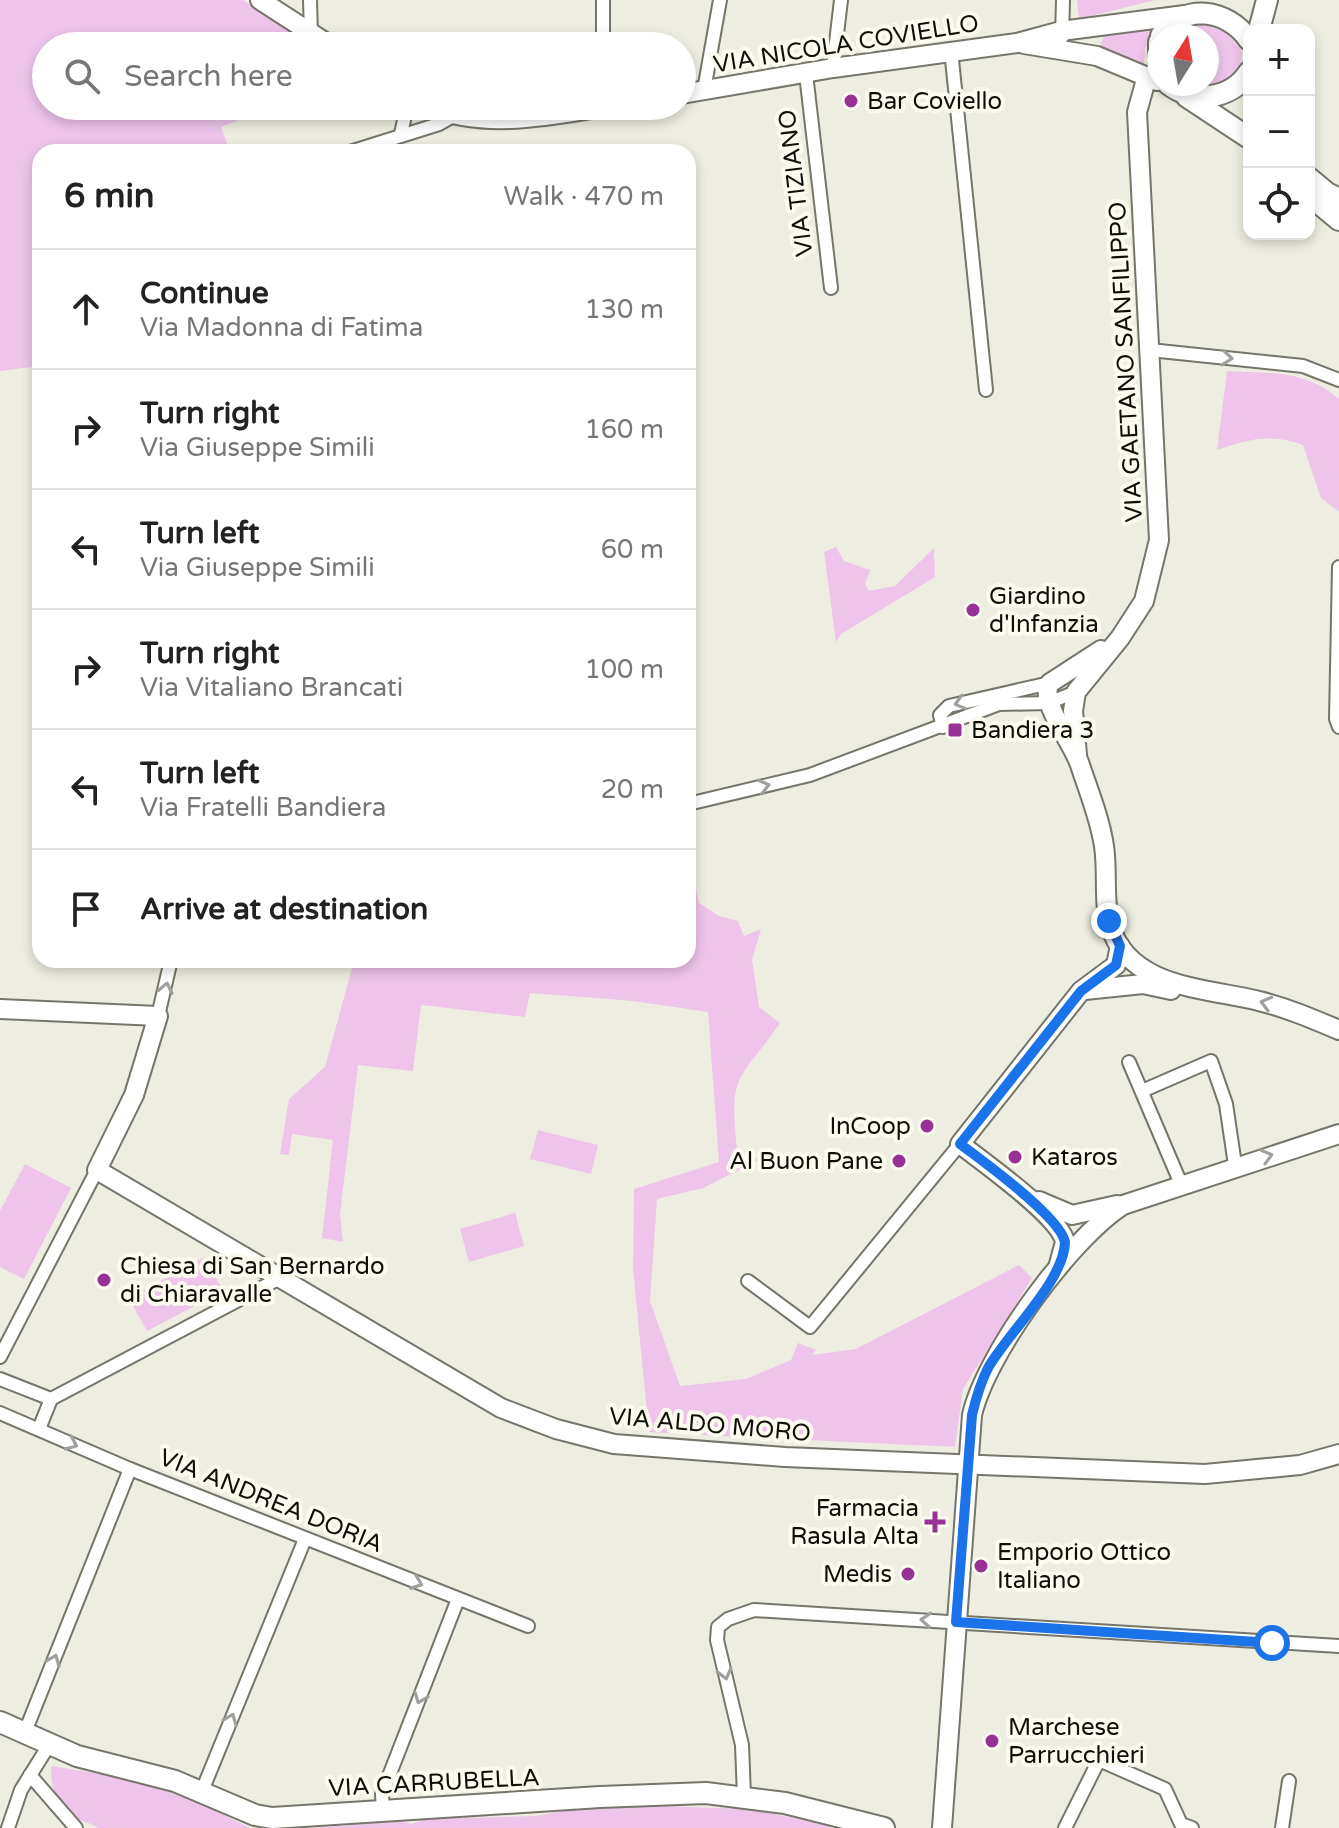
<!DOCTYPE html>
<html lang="en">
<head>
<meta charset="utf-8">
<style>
	body { margin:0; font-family:"Varela Round",sans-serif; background:#f2f2f2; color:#222 }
	.controls { position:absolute; right:24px; top:24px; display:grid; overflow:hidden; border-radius:16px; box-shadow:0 4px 12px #0003 }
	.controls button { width:72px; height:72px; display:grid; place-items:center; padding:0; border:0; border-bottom:2px solid #e0e0e0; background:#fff; color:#222; font:40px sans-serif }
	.compass { position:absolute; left:1147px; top:24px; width:72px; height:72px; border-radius:50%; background:#fff; box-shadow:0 4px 12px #0003; rotate:11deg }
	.stop { position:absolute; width:24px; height:24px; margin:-18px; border:6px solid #1a73e8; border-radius:50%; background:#fff }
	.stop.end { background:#1a73e8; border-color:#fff; box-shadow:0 2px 8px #0008 }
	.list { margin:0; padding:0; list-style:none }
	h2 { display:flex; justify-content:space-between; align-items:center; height:104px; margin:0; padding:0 32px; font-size:34px }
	h2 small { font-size:26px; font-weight:400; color:#767676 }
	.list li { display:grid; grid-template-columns:52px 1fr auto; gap:24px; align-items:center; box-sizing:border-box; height:120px; padding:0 32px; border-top:2px solid #e0e0e0 }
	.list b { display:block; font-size:30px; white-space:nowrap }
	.list p { margin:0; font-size:26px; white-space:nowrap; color:#767676 }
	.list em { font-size:26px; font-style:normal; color:#767676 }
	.icon { flex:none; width:44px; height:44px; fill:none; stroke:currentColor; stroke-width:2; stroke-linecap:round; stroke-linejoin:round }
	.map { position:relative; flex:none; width:1339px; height:1828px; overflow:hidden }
	.search { position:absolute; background:#fff; box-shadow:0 4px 12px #0003; left:32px; top:32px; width:664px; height:88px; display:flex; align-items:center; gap:20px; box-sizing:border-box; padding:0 28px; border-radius:44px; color:#767676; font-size:30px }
	.panel { position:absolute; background:#fff; box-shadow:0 4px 12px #0003; left:32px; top:144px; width:664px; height:824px; border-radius:24px }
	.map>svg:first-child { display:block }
</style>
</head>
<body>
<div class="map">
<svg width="1339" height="1828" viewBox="0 0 1339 1828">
	<rect width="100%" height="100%" fill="#eeede1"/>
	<g fill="#eec4eb">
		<path d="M0 0H243L314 46H46V106H275L221 127 230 152H40V366L0 371Z"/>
		<path d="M1077 0H1155L1079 19Z"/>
		<path d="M1200 24 1226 31 1242 52C1240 84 1211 91 1184 84H1207V36H1171L1189 25Z"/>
		<path d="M1152 26 1158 29 1145 48 1144 64 1100 46 1105 34Z"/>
		<path d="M1227 371C1271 374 1304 369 1339 399V512L1321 498 1303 445C1272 433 1247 439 1217 450Z"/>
		<path d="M836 547 844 561 870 570 865 584 869 591 895 586 934 548 935 577 841 634 836 642 824 552Z"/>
		<path d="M688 849 699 903 719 916 738 921 744 936 761 929 752 960 759 1007 780 1023C738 1084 729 1069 737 1149L758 1160 703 1188 657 1199 650 1301 680 1386 746 1379 791 1360 798 1343 816 1350 812 1355 856 1349 1019 1265 1032 1278 963 1389 955 1447 808 1440 801 1434 764 1433 758 1438 649 1432 633 1269 634 1189 719 1162 708 1012 633 1001 530 993 525 1017 421 1005 413 1071 358 1065 340 1214 343 1242 322 1238 333 1140 292 1134 289 1155 280 1154 289 1099 325 1067 354 961 351 960H688Z"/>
		<path d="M538 1130 598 1145 591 1174 530 1159Z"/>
		<path d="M25 1164 71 1188 24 1279 0 1267V1211Z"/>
		<path d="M515 1213 524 1246 469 1262 460 1229Z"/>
		<path d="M205 1257 223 1291 147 1331 129 1298Z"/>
		<path d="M52 1766 148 1782 173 1790 250 1828H98C90 1822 82 1822 75 1818 59 1808 48 1784 52 1766Z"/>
		<path d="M602 1804 748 1809 829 1825 830 1828H313L402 1821 411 1824 426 1819 536 1816Z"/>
	</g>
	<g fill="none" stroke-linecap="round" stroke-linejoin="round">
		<g stroke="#76756a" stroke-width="16">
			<g id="street">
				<path d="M310 0 311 33"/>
				<path d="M603 0V46"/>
				<path d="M1062 37 1063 0"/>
				<path d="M951 50 986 390"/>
				<path d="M833 68 841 0"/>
				<path d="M806 74 831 288"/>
				<path d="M704 90 720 0"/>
				<path d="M401 134 407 106"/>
				<path d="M350 152 439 124 453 116"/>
				<path d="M1150 350 1303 366 1339 380"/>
				<path d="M1339 567 1336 719 1339 727"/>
				<path d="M943 727 940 715 949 706 1050 683"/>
				<path d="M688 804 810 775 999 704 1048 703 1076 692"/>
				<path d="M158 1016 171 960"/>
				<path d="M1129 1062 1181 1184"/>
				<path d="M1142 1091 1211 1061 1226 1104 1235 1165"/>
				<path d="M748 1281 810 1327 960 1144"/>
				<path d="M0 1357 97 1170"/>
				<path d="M0 1379 51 1399 39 1429"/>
				<path d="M51 1399 280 1278"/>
				<path d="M0 1413 130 1469 528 1626"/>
				<path d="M25 1732 130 1469"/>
				<path d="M30 1775 76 1828"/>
				<path d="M202 1791 305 1539"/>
				<path d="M744 1796 742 1745 717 1640 718 1627 728 1619 754 1610 1339 1646"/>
				<path d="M383 1811 382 1794 458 1599"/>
				<path d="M8 1828 21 1790 49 1745"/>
				<path d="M1065 1828 1099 1760 1165 1789 1181 1824 1192 1828"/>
				<path d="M1282 1828 1289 1781"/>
			</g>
		</g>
		<g stroke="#76756a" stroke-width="22">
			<g id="secondary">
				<path d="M260 0 331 46"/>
				<path d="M1024 44 1097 56 1157 81"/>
				<path d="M682 94 833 68 1017 43 1061 31 1185 15"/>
				<path d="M427 106C486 130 549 116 610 106"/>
				<path d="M1101 650 1050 683C1038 701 1074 744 1080 765 1089 792 1100 819 1104 846 1108 872 1103 900 1110 925 1128 989 1208 988 1259 1001 1287 1008 1313 1019 1339 1030"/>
				<path d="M1077 755 1073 711 1076 692 1120 638 1144 601 1159 540 1137 112 1147 76"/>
				<path d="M1085 990 1143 984 1171 990"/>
				<path d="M0 1009 158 1016 134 1095 97 1170 501 1408 556 1429 614 1444 785 1457 1205 1474 1300 1465 1339 1454"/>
				<path d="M1039 1201 1072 1215 1117 1205"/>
				<path d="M1059 1264 1065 1242C1060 1216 983 1162 960 1144L1081 991 1116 965 1120 946"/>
				<path d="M942 1828 972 1415C986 1354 1070 1239 1123 1205L1339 1134"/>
			</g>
		</g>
		<g stroke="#76756a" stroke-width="24">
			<g id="primary">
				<path d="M1259 30 1267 0"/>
				<path d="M1161 36C1183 2 1228 9 1249 40"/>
				<path d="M1159 42V70"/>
				<path d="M1168 84C1193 104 1231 100 1249 72"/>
				<path d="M1187 97 1249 138"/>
				<path d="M1309 178 1327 193 1339 199"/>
				<path d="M1309 195 1339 220"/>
				<path d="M0 1722 77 1756 175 1781 255 1815 272 1818 600 1797 706 1793 785 1803 884 1828"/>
			</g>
		</g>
		<use href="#street" stroke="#fff" stroke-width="12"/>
		<use href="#secondary" stroke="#fff" stroke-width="18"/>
		<use href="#primary" stroke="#fff" stroke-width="20"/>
	</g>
	<defs><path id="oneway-chevron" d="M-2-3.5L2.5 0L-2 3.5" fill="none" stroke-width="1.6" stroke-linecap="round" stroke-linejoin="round" transform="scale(2)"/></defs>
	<g stroke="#9f9f9d">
		<use href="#oneway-chevron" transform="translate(1227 358) rotate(6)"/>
		<use href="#oneway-chevron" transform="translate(960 703) rotate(164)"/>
		<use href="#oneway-chevron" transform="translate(764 786) rotate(-14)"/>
		<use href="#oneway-chevron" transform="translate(166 988) rotate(-78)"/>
		<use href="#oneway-chevron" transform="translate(1266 1003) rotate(-165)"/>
		<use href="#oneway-chevron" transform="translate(1267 1156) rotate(-16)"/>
		<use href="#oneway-chevron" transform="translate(72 1444) rotate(24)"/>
		<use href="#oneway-chevron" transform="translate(417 1583) rotate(21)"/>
		<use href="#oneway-chevron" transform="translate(926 1620) rotate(-176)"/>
		<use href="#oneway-chevron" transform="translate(54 1660) rotate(-68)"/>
		<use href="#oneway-chevron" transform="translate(725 1674) rotate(76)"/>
		<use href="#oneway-chevron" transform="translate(420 1698) rotate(111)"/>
		<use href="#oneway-chevron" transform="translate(231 1719) rotate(-68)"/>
	</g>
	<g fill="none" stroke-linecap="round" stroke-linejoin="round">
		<path stroke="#1a73e8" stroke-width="10" d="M1109 921 1120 946 1116 965 1081 991 960 1144C983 1161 1060 1217 1065 1242 1064 1281 1008 1333 988 1368 980 1384 976 1398 972 1415L956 1622 1272 1643"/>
	</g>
	<g fill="#973195" stroke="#fbfaee" stroke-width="3">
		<circle cx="851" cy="101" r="8"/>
		<circle cx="973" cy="610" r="8"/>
		<rect x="947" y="722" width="16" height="16" rx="4"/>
		<circle cx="927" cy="1126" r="8"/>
		<circle cx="1015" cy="1157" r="8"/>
		<circle cx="899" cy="1161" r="8"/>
		<circle cx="104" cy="1280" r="8"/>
		<path d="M931 1510h8v8h8v8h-8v8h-8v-8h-8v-8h8z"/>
		<circle cx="981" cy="1566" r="8"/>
		<circle cx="908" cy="1574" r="8"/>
		<circle cx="992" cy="1741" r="8"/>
	</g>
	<g text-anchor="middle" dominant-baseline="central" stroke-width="8" stroke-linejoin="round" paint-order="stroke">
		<g font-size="24" fill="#0f0e0a" stroke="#fbfaee">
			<text transform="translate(846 44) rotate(-9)">VIA NICOLA COVIELLO</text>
			<text transform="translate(796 183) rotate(-97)">VIA TIZIANO</text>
			<text transform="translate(1126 362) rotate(-93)">VIA GAETANO SANFILIPPO</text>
			<text transform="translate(710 1425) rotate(5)">VIA ALDO MORO</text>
			<text transform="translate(271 1501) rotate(22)">VIA ANDREA DORIA</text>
			<text transform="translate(434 1783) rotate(-3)">VIA CARRUBELLA</text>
		</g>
		<g font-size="24" fill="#0f0e0a" stroke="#fbfaee" text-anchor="start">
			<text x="867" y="101">Bar Coviello</text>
			<text x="989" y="596">Giardino<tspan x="989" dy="28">d'Infanzia</tspan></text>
			<text x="971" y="730">Bandiera 3</text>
			<text x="911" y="1126" text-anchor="end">InCoop</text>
			<text x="1031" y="1157">Kataros</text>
			<text x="883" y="1161" text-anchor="end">Al Buon Pane</text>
			<text x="120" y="1266">Chiesa di San Bernardo<tspan x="120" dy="28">di Chiaravalle</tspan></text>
			<text x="919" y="1508" text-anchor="end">Farmacia<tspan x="919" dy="28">Rasula Alta</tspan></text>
			<text x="997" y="1552">Emporio Ottico<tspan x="997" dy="28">Italiano</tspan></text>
			<text x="892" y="1574" text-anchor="end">Medis</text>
			<text x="1008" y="1727">Marchese<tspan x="1008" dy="28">Parrucchieri</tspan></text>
		</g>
	</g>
</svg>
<div class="controls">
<button>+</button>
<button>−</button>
<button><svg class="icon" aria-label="locate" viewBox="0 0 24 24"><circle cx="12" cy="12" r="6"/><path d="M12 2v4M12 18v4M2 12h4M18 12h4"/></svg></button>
</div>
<svg class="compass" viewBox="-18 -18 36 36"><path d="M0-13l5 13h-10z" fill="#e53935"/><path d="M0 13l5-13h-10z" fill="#767676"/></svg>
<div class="stop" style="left:1272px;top:1643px"></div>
<div class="stop end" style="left:1109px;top:921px"></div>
<div class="search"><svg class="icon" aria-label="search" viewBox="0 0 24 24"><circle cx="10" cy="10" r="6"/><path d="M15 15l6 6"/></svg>Search here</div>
<section class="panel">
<h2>6 min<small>Walk · 470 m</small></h2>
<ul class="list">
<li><svg class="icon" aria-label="ahead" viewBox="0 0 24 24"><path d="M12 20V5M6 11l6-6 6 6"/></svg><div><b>Continue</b><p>Via Madonna di Fatima</p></div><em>130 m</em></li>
<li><svg class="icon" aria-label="right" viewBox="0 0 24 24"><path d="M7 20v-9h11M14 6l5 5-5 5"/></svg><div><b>Turn right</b><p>Via Giuseppe Simili</p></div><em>160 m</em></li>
<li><svg class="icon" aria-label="left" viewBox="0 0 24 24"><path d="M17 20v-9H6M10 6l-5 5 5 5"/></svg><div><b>Turn left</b><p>Via Giuseppe Simili</p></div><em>60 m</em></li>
<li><svg class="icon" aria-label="right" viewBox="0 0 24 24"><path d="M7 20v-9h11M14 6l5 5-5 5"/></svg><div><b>Turn right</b><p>Via Vitaliano Brancati</p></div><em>100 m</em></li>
<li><svg class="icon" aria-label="left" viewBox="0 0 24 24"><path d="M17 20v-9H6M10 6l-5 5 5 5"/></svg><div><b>Turn left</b><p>Via Fratelli Bandiera</p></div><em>20 m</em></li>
<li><svg class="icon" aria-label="arrive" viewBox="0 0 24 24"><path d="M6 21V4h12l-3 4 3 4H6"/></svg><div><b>Arrive at destination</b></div></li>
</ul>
</section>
</div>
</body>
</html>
